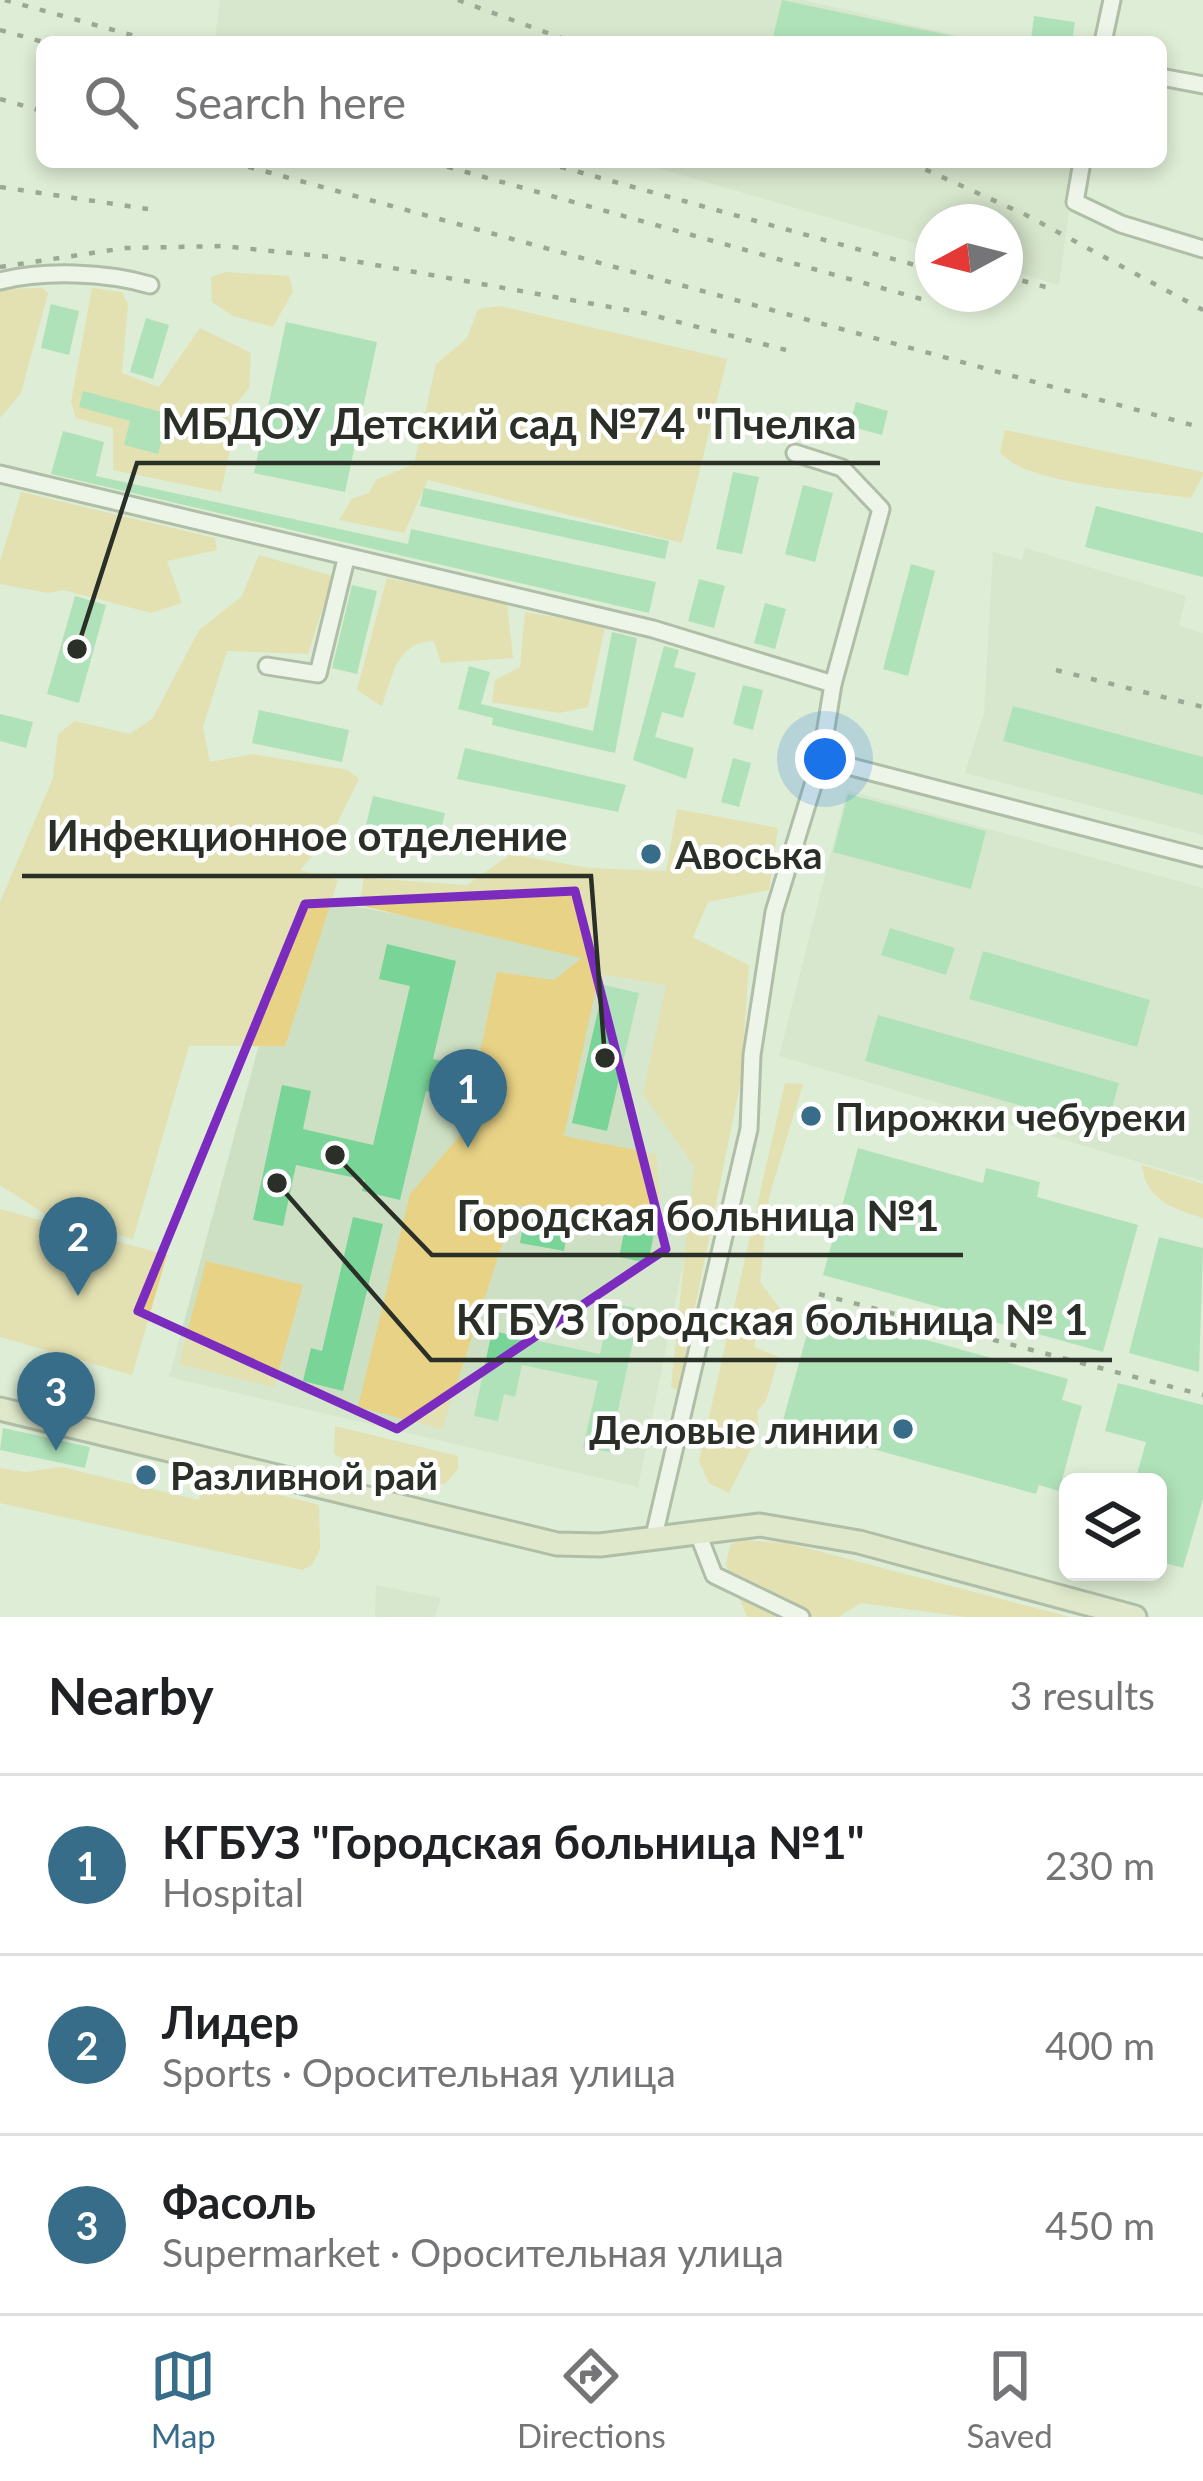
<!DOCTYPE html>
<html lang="en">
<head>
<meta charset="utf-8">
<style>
	body { margin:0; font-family:Lato,sans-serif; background:#f6f6f6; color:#202124 }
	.controls { position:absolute; right:36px; bottom:36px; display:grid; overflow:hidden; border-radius:18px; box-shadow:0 6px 18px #0003 }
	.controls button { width:108px; height:108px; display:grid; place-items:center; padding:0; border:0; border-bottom:3px solid #e0e0e0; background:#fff; color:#202124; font:60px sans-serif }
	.compass { position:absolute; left:915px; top:204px; width:108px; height:108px; border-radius:50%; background:#fff; box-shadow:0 6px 18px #0003; rotate:263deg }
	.you { position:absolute; left:825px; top:759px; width:42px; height:42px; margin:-30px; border:9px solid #fff; border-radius:50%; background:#1a73e8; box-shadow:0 0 0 18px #1a73e833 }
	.badge { display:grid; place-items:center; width:78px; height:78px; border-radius:50%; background:#376d88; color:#fff; font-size:39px; font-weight:700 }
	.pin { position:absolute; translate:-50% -99px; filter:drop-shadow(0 3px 6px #0008) }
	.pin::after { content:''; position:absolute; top:63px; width:42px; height:36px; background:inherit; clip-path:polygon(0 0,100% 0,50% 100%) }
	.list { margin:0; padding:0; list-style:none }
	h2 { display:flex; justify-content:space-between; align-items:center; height:156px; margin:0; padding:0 48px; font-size:51px }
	h2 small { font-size:39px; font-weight:400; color:#757577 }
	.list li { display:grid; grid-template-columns:78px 1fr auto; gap:36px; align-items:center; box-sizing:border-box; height:180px; padding:0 48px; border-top:3px solid #e0e0e0 }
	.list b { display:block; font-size:45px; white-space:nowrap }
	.list p { margin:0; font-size:39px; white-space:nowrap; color:#757577 }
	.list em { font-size:39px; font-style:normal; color:#757577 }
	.icon { flex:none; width:66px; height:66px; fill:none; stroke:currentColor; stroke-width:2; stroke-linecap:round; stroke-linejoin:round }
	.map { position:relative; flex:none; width:1203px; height:1617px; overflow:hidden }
	.search { position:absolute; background:#fff; box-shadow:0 6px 18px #0003; left:36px; right:36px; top:36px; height:132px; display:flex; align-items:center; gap:30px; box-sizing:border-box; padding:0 42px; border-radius:18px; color:#757577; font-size:45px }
	.sheet { height:696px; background:#fff }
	nav { display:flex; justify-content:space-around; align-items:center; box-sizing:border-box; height:168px; border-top:3px solid #e0e0e0; background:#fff; font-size:33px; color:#757577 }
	nav a { display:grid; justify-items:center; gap:6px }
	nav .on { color:#376d88 }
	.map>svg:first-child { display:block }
</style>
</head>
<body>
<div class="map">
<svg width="1203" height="1617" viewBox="0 0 1203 1617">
	<rect width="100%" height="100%" fill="#deedd5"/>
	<g fill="#cee0c3">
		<path d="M220 0H803L985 42H224L215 39Z"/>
		<path d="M637 162H1076L1059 285 1005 269V222H933V248Z"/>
		<path d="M1025 548 1186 596 1179 626 1203 633V835L965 773 984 713 993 552 1022 560Z"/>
		<path d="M847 790 1203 888V1181L779 1056Z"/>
		<path d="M307 897 740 980 638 1487 169 1377 261 1037Z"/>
		<path d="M376 1585 441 1598 435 1617H375Z"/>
	</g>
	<g fill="#e8d285">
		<path d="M225 272 289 276 293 291 273 327 233 316 212 302 211 277Z"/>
		<path d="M42 288 48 293 21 393 0 418V289Z"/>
		<path d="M92 288 122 292 128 305 122 373 159 387 200 328 251 353 249 388 228 415 233 436 221 492 113 470V428L76 418 71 402Z"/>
		<path d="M500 306 727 359 682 543 428 480 404 533 339 520 352 499 369 493 376 480 414 464 436 364 467 338 478 309Z"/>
		<path d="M1005 430 1203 472V475L1191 498C1148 491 1024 485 1000 452Z"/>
		<path d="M21 492 215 538 217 550 167 561 182 603 151 613 64 590 48 593 0 584V562Z"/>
		<path d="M259 555 333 576 308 654 227 651 203 727 210 762 253 754 348 770 359 779 333 832 300 870 338 880 285 1046H189L133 1239 46 1215 0 1185V902L53 778 58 734 75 721 130 734 153 718 199 630 241 597Z"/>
		<path d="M387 578 507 603 513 658 441 663 434 641C398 641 392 675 382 706L357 690Z"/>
		<path d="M525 612 605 626 588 707 559 713 492 702 495 680 520 667Z"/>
		<path d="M677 809 778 828 769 890 708 902 693 937 749 965 741 1080 678 1391 671 1387 694 1166 643 1094 666 985 599 974 564 1136 656 1154 660 1198 623 1221 515 1205 442 1429 358 1407 410 1194 463 1132 497 972 554 980 582 958 359 905 364 878 467 885 511 854 589 868 666 871Z"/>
		<path d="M785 1083 803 1084 769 1197 760 1282 784 1314 760 1316 754 1347 779 1357 766 1401 757 1411 759 1433 729 1493 709 1483 699 1461Z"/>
		<path d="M1142 1165 1203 1184V1218C1173 1209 1145 1199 1142 1165Z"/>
		<path d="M0 1209 167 1255 132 1375 0 1337Z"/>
		<path d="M206 1261 303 1285 274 1387 179 1364Z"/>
		<path d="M335 1426 458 1456V1469L445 1484C409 1484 365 1473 334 1454Z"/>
		<path d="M62 1467 198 1500 211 1477 319 1505 320 1549 312 1565 302 1570 0 1503V1468L26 1472Z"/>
		<path d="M741 1540 787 1543 1070 1617H966L861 1603 838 1617H747L726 1564 730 1545Z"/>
	</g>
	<g fill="#79d497">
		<path d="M782 0 957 37 956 42H793L773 37Z"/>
		<path d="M1034 16 1075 22 1072 42 1031 39Z"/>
		<path d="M51 304 79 311 69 355 41 348Z"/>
		<path d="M146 318 169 325 153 379 130 372Z"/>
		<path d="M286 322 377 342 345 492 254 473Z"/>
		<path d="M83 391 169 414 158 454 124 445 130 421 79 407Z"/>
		<path d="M856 402 888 411 882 435 849 426Z"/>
		<path d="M63 431 104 442 96 476 408 544 411 529 656 582 649 613 51 474Z"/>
		<path d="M733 472 759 477 742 554 716 549Z"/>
		<path d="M803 485 833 493 815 562 785 554Z"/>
		<path d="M424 488 669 541 665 559 420 506Z"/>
		<path d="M1096 506 1203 533V577L1085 547Z"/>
		<path d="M911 564 935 571 908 676 883 669Z"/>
		<path d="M699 579 725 586 714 628 688 621Z"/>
		<path d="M352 585 377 591 357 674 332 668Z"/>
		<path d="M75 596 106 605 79 703 47 694Z"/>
		<path d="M765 603 786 609 775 649 754 643Z"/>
		<path d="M612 632 637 638 615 753 492 725 493 718 458 709 469 666 490 672 481 704 593 731Z"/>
		<path d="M664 646 679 650 674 667 696 673 683 718 662 712 655 737 694 748 686 779 633 760Z"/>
		<path d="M743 685 763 690 753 730 733 724Z"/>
		<path d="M1013 706 1203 757V795L1003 741Z"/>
		<path d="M259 710 349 730 342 762 252 743Z"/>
		<path d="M0 714 33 722 26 748 0 741Z"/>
		<path d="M465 748 626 785 618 812 457 779Z"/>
		<path d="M733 758 751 763 739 807 721 802Z"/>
		<path d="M848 794 986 831 971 889 833 852Z"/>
		<path d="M373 796 445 813 437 847 365 829Z"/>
		<path d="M890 928 955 948 946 975 881 955Z"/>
		<path d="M387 944 456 961 433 1059 464 1066 457 1098 426 1091 400 1200 362 1191 365 1180 296 1165 283 1226 253 1220 282 1085 311 1091 303 1129 373 1145 410 986 379 979Z"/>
		<path d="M983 951 1150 1000 1137 1047 969 999Z"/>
		<path d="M604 985 639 993 607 1131 572 1123Z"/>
		<path d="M878 1015 1119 1083 1106 1130 865 1061Z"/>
		<path d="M858 1148 983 1183 986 1168 1040 1182 1037 1197 1138 1225 1103 1352 823 1275Z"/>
		<path d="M628 1213 657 1219 648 1263 619 1257Z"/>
		<path d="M525 1214 569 1222 564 1251 520 1243Z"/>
		<path d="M353 1217 383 1224 343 1391 303 1381 311 1348 322 1351Z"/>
		<path d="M1159 1237 1203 1248 1199 1372 1129 1353Z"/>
		<path d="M611 1303 640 1309 609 1452 583 1447 598 1381 522 1365 515 1397 504 1394 498 1421 474 1416 492 1331 600 1354Z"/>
		<path d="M814 1309 1068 1379 1062 1400 1082 1406 1059 1491 1039 1485 1036 1494 782 1424Z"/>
		<path d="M1118 1383 1203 1405V1499L1183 1568 1158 1561V1482H1135L1146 1442 1105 1431Z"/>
		<path d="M3 1428 90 1447 85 1468 0 1450Z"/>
	</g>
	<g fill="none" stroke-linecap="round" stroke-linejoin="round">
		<g stroke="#788570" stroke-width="21">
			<g id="minor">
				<path d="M1103 42 1112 0"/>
				<path d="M1161 77 1203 85"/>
				<path d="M1082 162 1075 202 1121 224 1203 249"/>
				<path d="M0 281C44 270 106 272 150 285"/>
				<path d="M795 453 842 468 881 509 833 684"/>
				<path d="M0 474 653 629 833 684 821 759 774 912 752 1055 749 1129 654 1536"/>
				<path d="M267 666 318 674 346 559"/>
				<path d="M821 759 1203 858"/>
				<path d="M697 1531 714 1575 801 1617"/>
			</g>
		</g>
		<g stroke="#788570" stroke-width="27">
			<path id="secondary" d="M0 1409 557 1544 600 1545 760 1525 859 1542 1135 1617"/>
		</g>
		<use href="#minor" stroke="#fff" stroke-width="15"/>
		<use href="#secondary" stroke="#e0e2bd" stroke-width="21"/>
		<g stroke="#4d5448" stroke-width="4.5" stroke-dasharray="6 12" stroke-linecap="butt">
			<path d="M5 0 157 42"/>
			<path d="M458 0 572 42"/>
			<path d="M0 30 43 42"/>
			<path d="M0 99 42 111"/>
			<path d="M231 162 1203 428"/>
			<path d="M430 162 932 302"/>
			<path d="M543 162 933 270"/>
			<path d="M909 162 1026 215 1203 310"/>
			<path d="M0 187 148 209"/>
			<path d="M0 267 125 248 222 246 331 257 644 313 786 350"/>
			<path d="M1005 276 1053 289"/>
			<path d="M1056 670 1203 707"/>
			<path d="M819 1294 1203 1395"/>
		</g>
	</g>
	<path d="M0 0H1203V1617H0ZM575 891 666 1249 397 1429 138 1311 305 904Z" fill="#deedd5" fill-opacity=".55" fill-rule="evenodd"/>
	<path fill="none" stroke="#7b2cbf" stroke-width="9" stroke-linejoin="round" d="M575 891 666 1249 397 1429 138 1311 305 904Z"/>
	<g fill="#376d88" stroke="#fff" stroke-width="4.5">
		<circle cx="651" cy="854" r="12"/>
		<circle cx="811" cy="1116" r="12"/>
		<circle cx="903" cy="1429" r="12"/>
		<circle cx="146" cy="1475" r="12"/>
	</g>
	<g text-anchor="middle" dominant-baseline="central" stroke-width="9" stroke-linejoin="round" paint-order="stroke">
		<g font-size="39" font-weight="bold" fill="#2a3027" stroke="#fff" text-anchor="start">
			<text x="675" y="854">Авоська</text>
			<text x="835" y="1116">Пирожки чебуреки</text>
			<text x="879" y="1429" text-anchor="end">Деловые линии</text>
			<text x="170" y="1475">Разливной рай</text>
		</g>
	</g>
	<path fill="none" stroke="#2a3027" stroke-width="4.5" d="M77 649L137 463H880M605 1058L591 876H22M335 1155L432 1255H963M277 1183L431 1360H1112"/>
	<g fill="#2a3027" stroke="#fff" stroke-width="4.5">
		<circle cx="77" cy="649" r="12"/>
		<circle cx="605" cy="1058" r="12"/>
		<circle cx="335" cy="1155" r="12"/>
		<circle cx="277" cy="1183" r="12"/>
	</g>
	<g font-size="42" text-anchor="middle" font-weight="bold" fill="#2a3027" stroke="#fff" stroke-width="9" stroke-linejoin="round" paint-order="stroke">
		<text x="509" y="439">МБДОУ Детский сад №74 "Пчелка</text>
		<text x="307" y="851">Инфекционное отделение</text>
		<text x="698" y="1231">Городская больница №1</text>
		<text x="772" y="1335">КГБУЗ Городская больница № 1</text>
	</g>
</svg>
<div class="controls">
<button><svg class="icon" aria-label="layers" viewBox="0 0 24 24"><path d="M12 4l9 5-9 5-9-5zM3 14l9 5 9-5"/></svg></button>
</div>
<svg class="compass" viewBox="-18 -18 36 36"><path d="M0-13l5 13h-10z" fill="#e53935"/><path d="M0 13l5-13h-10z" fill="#757577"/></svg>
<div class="you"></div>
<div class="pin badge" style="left:468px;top:1148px">1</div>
<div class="pin badge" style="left:78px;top:1296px">2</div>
<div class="pin badge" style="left:56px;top:1451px">3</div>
<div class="search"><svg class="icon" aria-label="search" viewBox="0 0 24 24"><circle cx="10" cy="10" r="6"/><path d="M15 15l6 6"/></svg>Search here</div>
</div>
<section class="sheet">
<h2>Nearby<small>3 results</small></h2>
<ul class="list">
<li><span class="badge">1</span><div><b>КГБУЗ &quot;Городская больница №1&quot;</b><p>Hospital</p></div><em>230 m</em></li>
<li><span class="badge">2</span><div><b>Лидер</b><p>Sports · Оросительная улица</p></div><em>400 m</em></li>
<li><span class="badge">3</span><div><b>Фасоль</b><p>Supermarket · Оросительная улица</p></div><em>450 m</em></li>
</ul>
</section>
<nav>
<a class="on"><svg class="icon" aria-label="map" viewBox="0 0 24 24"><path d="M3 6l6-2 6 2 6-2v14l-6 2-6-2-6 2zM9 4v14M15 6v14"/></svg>Map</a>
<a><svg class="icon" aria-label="directions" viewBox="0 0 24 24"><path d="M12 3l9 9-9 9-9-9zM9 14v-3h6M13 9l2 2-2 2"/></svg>Directions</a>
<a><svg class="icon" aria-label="saved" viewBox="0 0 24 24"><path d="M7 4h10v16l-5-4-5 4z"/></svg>Saved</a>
</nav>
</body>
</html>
